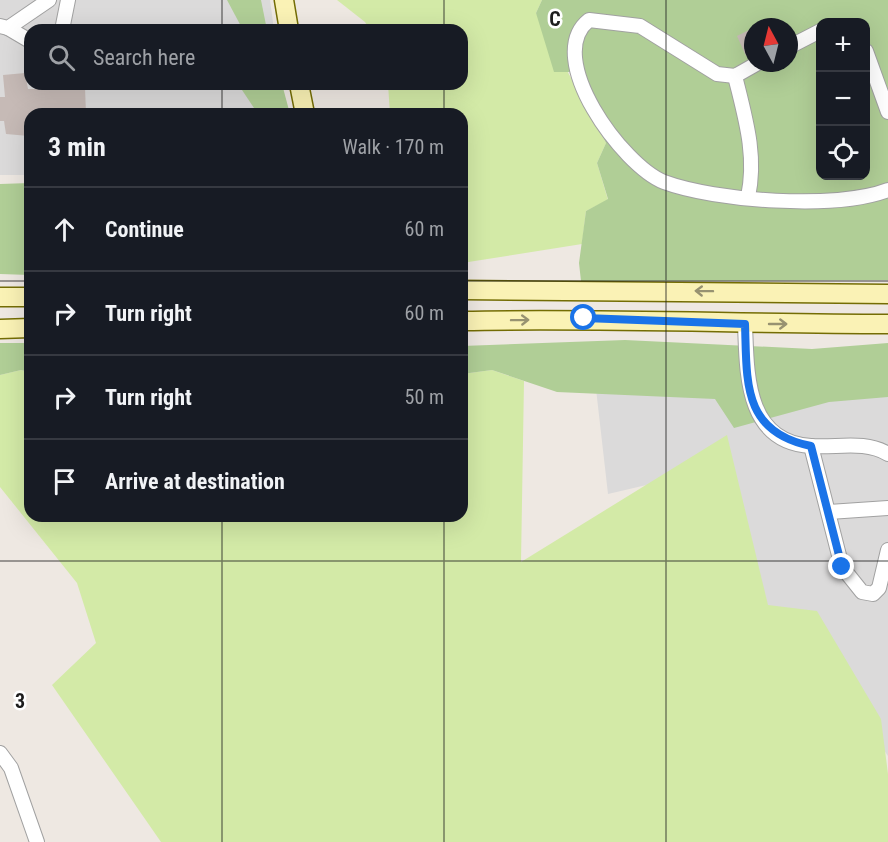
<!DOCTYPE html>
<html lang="en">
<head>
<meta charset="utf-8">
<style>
	body { margin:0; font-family:"Roboto Condensed",sans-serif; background:#20242c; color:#f1f3f6 }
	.controls { position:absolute; right:18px; top:18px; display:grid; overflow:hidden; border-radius:12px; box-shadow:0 6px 24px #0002 }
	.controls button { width:54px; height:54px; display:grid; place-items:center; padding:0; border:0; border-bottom:2px solid #363941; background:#171b24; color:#f1f3f6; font:30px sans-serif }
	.compass { position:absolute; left:744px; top:18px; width:54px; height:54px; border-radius:50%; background:#171b24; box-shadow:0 6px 24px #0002; rotate:353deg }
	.stop { position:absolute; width:18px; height:18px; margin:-14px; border:4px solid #1a73e8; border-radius:50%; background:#fff }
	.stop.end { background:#1a73e8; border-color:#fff; box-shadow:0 2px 6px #0008 }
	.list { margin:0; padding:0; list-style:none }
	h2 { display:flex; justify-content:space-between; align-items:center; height:78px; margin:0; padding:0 24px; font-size:26px }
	h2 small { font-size:20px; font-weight:400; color:#9ea1a6 }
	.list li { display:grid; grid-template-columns:39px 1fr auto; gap:18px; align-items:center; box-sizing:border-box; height:84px; padding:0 24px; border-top:2px solid #363941 }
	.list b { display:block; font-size:22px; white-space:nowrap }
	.list em { font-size:20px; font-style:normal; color:#9ea1a6 }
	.icon { flex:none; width:33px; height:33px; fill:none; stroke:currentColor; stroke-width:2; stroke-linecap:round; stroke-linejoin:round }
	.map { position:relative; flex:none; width:888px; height:842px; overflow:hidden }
	.search { position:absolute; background:#171b24; box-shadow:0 6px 24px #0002; left:24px; top:24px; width:444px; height:66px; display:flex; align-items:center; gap:15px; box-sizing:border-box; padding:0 21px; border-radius:18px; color:#9ea1a6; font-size:22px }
	.panel { position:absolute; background:#171b24; box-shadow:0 6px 24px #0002; left:24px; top:108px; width:444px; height:414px; border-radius:18px }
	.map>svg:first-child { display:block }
</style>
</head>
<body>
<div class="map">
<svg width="888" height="842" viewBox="0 0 888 842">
	<rect width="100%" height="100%" fill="#eee8e2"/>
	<g fill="#dbdada">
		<path d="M0 0H270L274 30H30V84H281L285 114H30V175H0Z"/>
		<path d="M888 384V756L796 622 726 607 719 468 608 494 596 389Z"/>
	</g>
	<g fill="#d3eaa7">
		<path d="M337 0H542L536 13 606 143 597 163 608 200 586 211 582 244 462 263V114H390L388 84H462V30H370L365 22Z"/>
		<path d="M21 370 30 372V516H462V374L492 370 524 381 521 562 727 435 768 605 817 611 881 719 888 774V842H161L52 685 96 643 77 583 0 487V375Z"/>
	</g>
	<g fill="#b0ce96" fill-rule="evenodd">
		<path d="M227 0H261L267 30H243Z"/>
		<path d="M542 0H888V280L581 281 579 263 586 211 608 199 597 163 606 143 570 72H554L536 13ZM820 22H866V176H820ZM753 27H789V63H753Z"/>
		<path d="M238 84H282L290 114H258Z"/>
		<path d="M30 183V275L0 274V184Z"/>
		<path d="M625 340 812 349 888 343V397L829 402 734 428 715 399 557 392 492 370 462 374V346Z"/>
		<path d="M0 343H30V372L21 370 0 375Z"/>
	</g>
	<g fill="#c6bab6">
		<path d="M753 28V53L746 56 737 36Z"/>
		<path d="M25 73 28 89H47L48 84H75L76 88 85 87 86 114H30L29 136 6 134 4 121H0V97H5L3 75Z"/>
	</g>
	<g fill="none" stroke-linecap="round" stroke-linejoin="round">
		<g stroke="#a1a1a1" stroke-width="16">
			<g id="street">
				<path d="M0 26 8 28 49 0"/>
				<path d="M8 28 30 41"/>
				<path d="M62 30 68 0"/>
				<path d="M789 47 820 31"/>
				<path d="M866 51 888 112"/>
				<path d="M758 63 735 76 717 74 640 26 589 20C542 57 623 166 664 182 715 201 836 210 888 190"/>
				<path d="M735 76C745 117 757 155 748 197"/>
				<path d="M745 324C747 373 745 442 811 446 837 448 865 440 888 454"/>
				<path d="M811 446 842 567 862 592 873 594 879 588 888 550"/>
				<path d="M829 512 888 508"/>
				<path d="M0 753 11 768 37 842"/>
			</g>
		</g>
		<g stroke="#746d04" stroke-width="21">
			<g id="secondary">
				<path d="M284 0 289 30"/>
				<path d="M299 84 305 114"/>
				<path d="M462 290 888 294"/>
				<path d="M0 297H30"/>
				<path d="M462 321C604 318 746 324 888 324"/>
				<path d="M0 329 30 328"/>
			</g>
		</g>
		<use href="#street" stroke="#fff" stroke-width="14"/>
		<use href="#secondary" stroke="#faf2b5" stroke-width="18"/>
	</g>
	<defs><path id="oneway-shaft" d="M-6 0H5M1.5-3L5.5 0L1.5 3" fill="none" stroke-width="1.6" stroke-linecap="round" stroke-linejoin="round" transform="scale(1.5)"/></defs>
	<g stroke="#979271">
		<use href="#oneway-shaft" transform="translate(704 291) rotate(-179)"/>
		<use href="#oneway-shaft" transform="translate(520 320) rotate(-1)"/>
		<use href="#oneway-shaft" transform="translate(778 324)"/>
	</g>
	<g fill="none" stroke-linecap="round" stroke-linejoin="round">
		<path stroke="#1a73e8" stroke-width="8" d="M584 318 745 324C747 382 742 432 811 446L842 567"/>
	</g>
	<path fill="none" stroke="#1d1d1d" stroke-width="1.5" stroke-opacity="0.55" d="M222 0V30M444 0V30M666 0V842M222 84V114M444 84V114M0 281H30M462 281H888M222 516V842M444 516V842M0 561H888"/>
	<g font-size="20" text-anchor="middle" font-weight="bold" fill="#1d1d1d" stroke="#fff" stroke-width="5" stroke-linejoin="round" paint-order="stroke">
		<text x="555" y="26">C</text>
		<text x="20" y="708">3</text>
	</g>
</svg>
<div class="controls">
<button>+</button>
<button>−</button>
<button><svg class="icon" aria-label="locate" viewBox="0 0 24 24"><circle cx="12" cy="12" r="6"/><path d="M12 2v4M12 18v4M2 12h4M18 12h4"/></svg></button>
</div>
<svg class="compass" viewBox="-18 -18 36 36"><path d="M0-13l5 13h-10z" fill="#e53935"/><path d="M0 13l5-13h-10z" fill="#9ea1a6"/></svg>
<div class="stop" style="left:584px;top:318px"></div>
<div class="stop end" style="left:842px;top:567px"></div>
<div class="search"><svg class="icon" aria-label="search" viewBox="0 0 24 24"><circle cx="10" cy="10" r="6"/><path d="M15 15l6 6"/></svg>Search here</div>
<section class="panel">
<h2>3 min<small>Walk · 170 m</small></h2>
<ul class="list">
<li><svg class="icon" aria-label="ahead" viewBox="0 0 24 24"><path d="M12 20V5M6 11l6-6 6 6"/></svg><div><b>Continue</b></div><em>60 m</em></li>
<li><svg class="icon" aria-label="right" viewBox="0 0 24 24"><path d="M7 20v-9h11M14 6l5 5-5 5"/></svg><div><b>Turn right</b></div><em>60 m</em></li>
<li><svg class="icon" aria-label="right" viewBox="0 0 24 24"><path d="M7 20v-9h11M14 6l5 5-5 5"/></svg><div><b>Turn right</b></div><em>50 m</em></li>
<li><svg class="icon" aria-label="arrive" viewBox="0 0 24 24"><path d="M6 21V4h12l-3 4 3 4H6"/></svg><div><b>Arrive at destination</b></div></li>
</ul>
</section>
</div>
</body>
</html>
